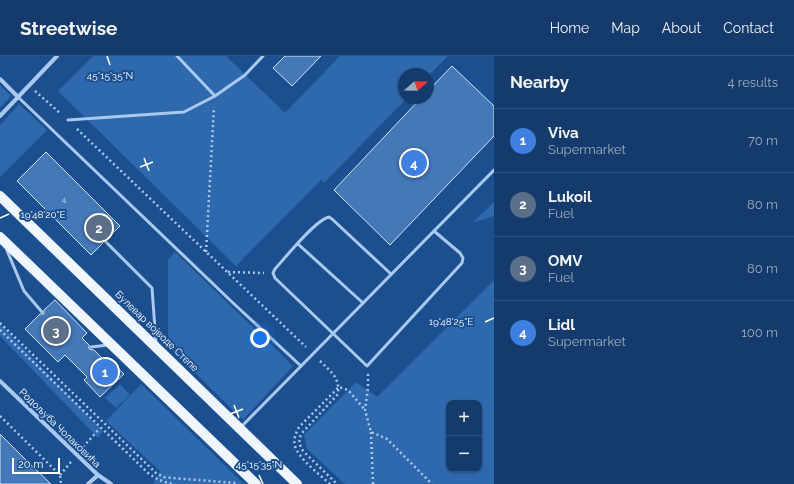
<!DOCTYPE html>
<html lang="en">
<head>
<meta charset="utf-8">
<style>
	body { margin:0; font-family:Raleway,sans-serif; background:#1d4271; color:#f1f3f6 }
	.controls { position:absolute; right:12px; bottom:12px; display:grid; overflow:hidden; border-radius:8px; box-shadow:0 1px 3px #0004 }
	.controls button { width:36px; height:36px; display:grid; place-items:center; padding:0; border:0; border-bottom:1px solid #33557e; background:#143b6b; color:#f1f3f6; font:20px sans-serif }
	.compass { position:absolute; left:398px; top:12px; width:36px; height:36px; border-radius:50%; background:#143b6b; box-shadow:0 1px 3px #0004; rotate:70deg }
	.scale { position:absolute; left:12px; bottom:10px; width:48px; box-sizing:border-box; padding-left:4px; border:2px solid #fff; border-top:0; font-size:11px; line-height:14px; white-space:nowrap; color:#fff; -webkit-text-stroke:3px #1b4f8f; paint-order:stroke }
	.you { position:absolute; left:260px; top:282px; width:14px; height:14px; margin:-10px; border:3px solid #fff; border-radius:50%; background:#1a73e8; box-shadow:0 0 0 6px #1a73e833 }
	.badge { display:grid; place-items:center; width:26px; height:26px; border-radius:50%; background:#90b9f0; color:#fff; font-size:13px; font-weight:700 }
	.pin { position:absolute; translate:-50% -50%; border:2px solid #fff; box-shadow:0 1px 4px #0006 }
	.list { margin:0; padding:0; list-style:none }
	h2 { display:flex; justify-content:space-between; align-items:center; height:52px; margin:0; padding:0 16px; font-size:17px }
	h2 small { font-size:13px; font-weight:400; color:#9dadc1 }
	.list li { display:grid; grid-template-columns:26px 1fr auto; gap:12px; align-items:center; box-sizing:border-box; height:64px; padding:0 16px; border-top:1px solid #33557e }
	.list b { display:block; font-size:15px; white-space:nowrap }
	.list p { margin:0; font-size:13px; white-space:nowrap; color:#9dadc1 }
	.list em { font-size:13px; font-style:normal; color:#9dadc1 }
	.map { position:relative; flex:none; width:494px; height:428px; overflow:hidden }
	header { display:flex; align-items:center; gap:24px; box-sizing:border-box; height:56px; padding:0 20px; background:#143b6b; border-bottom:1px solid #33557e }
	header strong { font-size:19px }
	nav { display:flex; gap:22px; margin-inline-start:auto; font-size:14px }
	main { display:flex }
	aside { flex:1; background:#143b6b }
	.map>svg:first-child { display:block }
</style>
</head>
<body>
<header>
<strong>Streetwise</strong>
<nav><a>Home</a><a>Map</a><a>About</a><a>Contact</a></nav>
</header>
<main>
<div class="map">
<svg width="494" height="428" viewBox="0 0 494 428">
	<rect width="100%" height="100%" fill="#1b4f8f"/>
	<g fill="#2e69ad" fill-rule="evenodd">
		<path d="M93 0H226L285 57 340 0H448L428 20V18H404V42H407L324 127 321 124 236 210 58 35Z"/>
		<path d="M0 29 11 40 0 52Z"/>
		<path d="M19 48 47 74 0 121V69Z"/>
		<path d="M494 146V160L472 167Z"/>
		<path d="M175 196 293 310 243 364 168 290V204Z"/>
		<path d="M494 224V428H345L307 393 304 379 356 326 377 341ZM449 347H479V413H449Z"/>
		<path d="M0 268 103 375 98 382 0 280Z"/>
		<path d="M120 328 130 339 116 352 105 342Z"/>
		<path d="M141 328 244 428H153L160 415 106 365Z"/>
	</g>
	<g fill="#4478b7" stroke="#cfe3fa">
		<path d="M285 0H321L292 30 273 12Z"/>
		<path d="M452 10 494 50V80L390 189 334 134 421 42H428V35Z"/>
		<path d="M46 96 120 170 107 183H103V187L91 199 54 162 55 160 54 158 49 157 17 125Z"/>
		<path d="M55 244 87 277 82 282 89 289V293L94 294 104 304 107 301 124 318 100 341 84 324 87 321 65 299 58 306 25 273 40 258H44V254Z"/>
		<path d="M0 378 32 410 51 428H0Z"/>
	</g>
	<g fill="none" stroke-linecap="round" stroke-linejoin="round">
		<g stroke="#a9c9ee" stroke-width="2.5" stroke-dasharray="2 3" stroke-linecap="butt">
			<path d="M35 35 61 58"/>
			<path d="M77 73 306 291"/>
			<path d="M206 196 214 51"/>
			<path d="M228 216 264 217"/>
			<path d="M0 267 156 417 164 421 172 422 236 427"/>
			<path d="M0 274 148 417C156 423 163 426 173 428"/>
			<path d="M320 305C330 315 340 321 338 338L302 377C298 384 299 388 303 395L337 428"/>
			<path d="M368 318V332L365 354 371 376 387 383 432 428"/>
			<path d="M0 360 60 419 61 428"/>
			<path d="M371 376 373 428"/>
			<path d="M83 391 100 372"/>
			<path d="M60 419 71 406"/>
			<path d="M330 428C320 419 298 402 295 390 293 383 296 377 299 371L339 331 348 334 365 354"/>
		</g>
		<g stroke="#a9c9ee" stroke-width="3">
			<path d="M177 0 215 40 245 19 263 0"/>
			<path d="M18 41 232 246 301 310"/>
			<path d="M68 64 184 56 215 40"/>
			<path d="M24 160H52"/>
			<path d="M105 185 152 232 156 287"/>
			<path d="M298 188 363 247"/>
			<path d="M6 192 24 235 42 256"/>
			<path d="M391 218 332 163 329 161C315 164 285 202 275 213L273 217 275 222 367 310 462 207 463 202 460 197 434 175"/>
			<path d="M91 291 108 289"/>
			<path d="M241 371 494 114"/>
		</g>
		<g stroke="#a9c9ee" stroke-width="4">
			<path d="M0 23 18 41"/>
			<path d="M0 60 57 0"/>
			<path d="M0 325 98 419 111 428"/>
			<path d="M88 428 98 419"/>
		</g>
		<g stroke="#f0f6ff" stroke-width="10">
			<path d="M0 140 297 428"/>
			<path d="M0 181 256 428"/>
		</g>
	</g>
	<path fill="none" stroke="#fff" stroke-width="1.5" d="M107 0 110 9M144 102 149 115M140 111 153 106M0 162 9 158M485 266 494 262M234 349 239 362M230 358 243 353M259 419 263 428"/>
	<g text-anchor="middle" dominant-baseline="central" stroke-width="4" stroke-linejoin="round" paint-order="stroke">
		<g font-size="8" fill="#d0dded">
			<text x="64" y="143">4</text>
		</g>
		<g font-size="10" fill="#fff" stroke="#1b4f8f">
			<text transform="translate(157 275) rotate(44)">Булевар војводе Степе</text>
			<text transform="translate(60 372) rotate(44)">Родољуба Чолаковића</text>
		</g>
	</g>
	<g font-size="10" text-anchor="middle" fill="#fff" stroke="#1b4f8f" stroke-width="4" stroke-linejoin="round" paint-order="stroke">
		<text x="110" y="23">45°15'35"N</text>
		<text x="43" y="162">19°48'20"E</text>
		<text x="451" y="269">19°48'25"E</text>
		<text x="259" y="412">45°15'35"N</text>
	</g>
</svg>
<div class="controls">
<button>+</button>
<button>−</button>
</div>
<svg class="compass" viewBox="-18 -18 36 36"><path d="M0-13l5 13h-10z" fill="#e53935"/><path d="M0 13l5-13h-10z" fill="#9dadc1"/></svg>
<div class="scale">20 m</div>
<div class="you"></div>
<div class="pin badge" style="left:105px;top:316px;background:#3f7fe0">1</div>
<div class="pin badge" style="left:99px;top:172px;background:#5c6f8a">2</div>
<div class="pin badge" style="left:56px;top:275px;background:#5c6f8a">3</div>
<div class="pin badge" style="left:414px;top:107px;background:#3f7fe0">4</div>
</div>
<aside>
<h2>Nearby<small>4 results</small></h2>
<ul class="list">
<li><span class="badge" style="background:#3f7fe0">1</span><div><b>Viva</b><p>Supermarket</p></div><em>70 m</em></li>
<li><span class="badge" style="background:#5c6f8a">2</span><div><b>Lukoil</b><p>Fuel</p></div><em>80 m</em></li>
<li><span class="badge" style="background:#5c6f8a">3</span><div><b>OMV</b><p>Fuel</p></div><em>80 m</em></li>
<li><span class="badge" style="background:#3f7fe0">4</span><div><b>Lidl</b><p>Supermarket</p></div><em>100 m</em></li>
</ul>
</aside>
</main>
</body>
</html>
